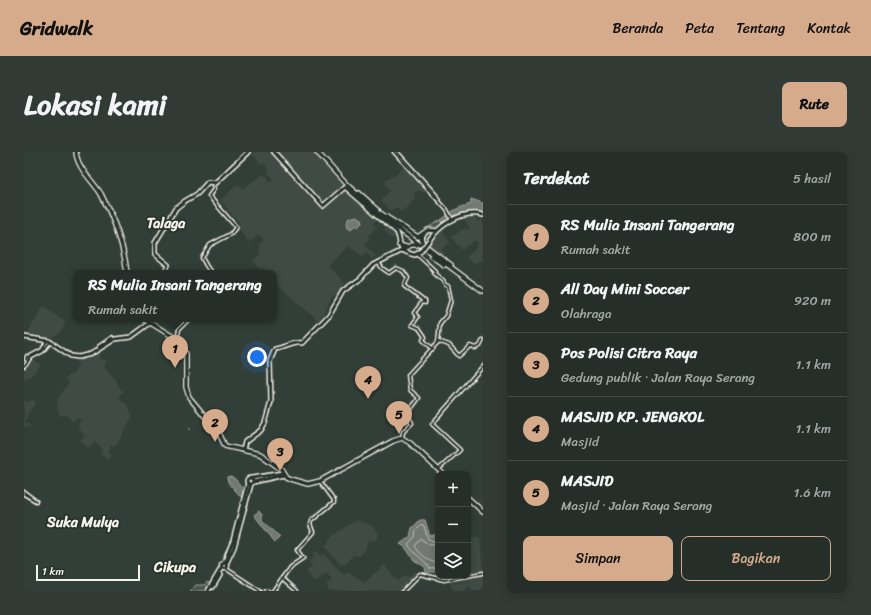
<!DOCTYPE html>
<html lang="id">
<head>
<meta charset="utf-8">
<style>
	body { margin:0; font-family:Sriracha,sans-serif; background:#323a36; color:#f1f3f6 }
	.controls { position:absolute; right:12px; bottom:12px; display:grid; overflow:hidden; border-radius:8px; box-shadow:0 2px 10px #0003 }
	.controls button { width:36px; height:36px; display:grid; place-items:center; padding:0; border:0; border-bottom:1px solid #424a47; background:#262e2a; color:#f1f3f6; font:20px sans-serif }
	.scale { position:absolute; left:12px; bottom:10px; width:104px; box-sizing:border-box; padding-left:4px; border:2px solid #f4f1e8; border-top:0; font-size:11px; line-height:14px; white-space:nowrap; color:#f4f1e8; -webkit-text-stroke:3px #26332d; paint-order:stroke }
	.you { position:absolute; left:233px; top:205px; width:14px; height:14px; margin:-10px; border:3px solid #fff; border-radius:50%; background:#1a73e8; box-shadow:0 0 0 6px #1a73e833 }
	.badge { display:grid; place-items:center; width:26px; height:26px; border-radius:50%; background:#d6ab8b; color:#111; font-size:13px; font-weight:700 }
	.pin { position:absolute; translate:-50% -33px; filter:drop-shadow(0 1px 2px #0008) }
	.pin::after { content:''; position:absolute; top:21px; width:14px; height:12px; background:inherit; clip-path:polygon(0 0,100% 0,50% 100%) }
	.popup { position:absolute; left:49px; top:118px; width:204px; height:52px; box-sizing:border-box; display:grid; place-content:center; border-radius:8px; background:#262e2a; filter:drop-shadow(0 1px 3px #0005); font-size:13px; white-space:nowrap; color:#a4a8a8 }
	.popup b { font-size:15px; color:#f1f3f6 }
	.popup::after { content:''; position:absolute; left:50%; top:100%; margin-left:-8px; border:8px solid transparent; border-top-color:#262e2a }
	.list { margin:0; padding:0; list-style:none }
	h2 { display:flex; justify-content:space-between; align-items:center; height:52px; margin:0; padding:0 16px; font-size:17px }
	h2 small { font-size:13px; font-weight:400; color:#a4a8a8 }
	.list li { display:grid; grid-template-columns:26px 1fr auto; gap:12px; align-items:center; box-sizing:border-box; height:64px; padding:0 16px; border-top:1px solid #424a47 }
	.list b { display:block; font-size:15px; white-space:nowrap }
	.list p { margin:0; font-size:13px; white-space:nowrap; color:#a4a8a8 }
	.list em { font-size:13px; font-style:normal; color:#a4a8a8 }
	.actions { display:flex; gap:8px; padding:12px 16px }
	.actions a { flex:1; padding:9px 0; border:1px solid #d6ab8b; border-radius:8px; text-align:center; font-size:14px; color:#d6ab8b }
	.actions .main { background:#d6ab8b; color:#111 }
	.icon { flex:none; width:22px; height:22px; fill:none; stroke:currentColor; stroke-width:2; stroke-linecap:round; stroke-linejoin:round }
	.map { position:relative; flex:none; width:459px; height:439px; overflow:hidden; border-radius:8px }
	header { display:flex; align-items:center; gap:24px; box-sizing:border-box; height:56px; padding:0 20px; background:#d6ab8b; color:#111 }
	header strong { font-size:19px }
	nav { display:flex; gap:22px; margin-inline-start:auto; font-size:14px }
	.intro { display:flex; align-items:center; justify-content:space-between; box-sizing:border-box; height:96px; padding:0 24px }
	h1 { margin:0; font-size:28px }
	.button { padding:10px 18px; border-radius:8px; background:#d6ab8b; color:#111; font-size:14px; font-weight:700 }
	main { display:flex; gap:24px; padding:0 24px }
	aside { flex:1; background:#262e2a; border-radius:8px; box-shadow:0 2px 10px #0003 }
	.map>svg:first-child { display:block }
</style>
</head>
<body>
<header>
<strong>Gridwalk</strong>
<nav><a>Beranda</a><a>Peta</a><a>Tentang</a><a>Kontak</a></nav>
</header>
<div class="intro"><h1>Lokasi kami</h1><a class="button">Rute</a></div>
<main>
<div class="map">
<svg width="459" height="439" viewBox="0 0 459 439">
	<rect width="100%" height="100%" fill="#323e38"/>
	<filter id="ink" filterUnits="userSpaceOnUse"><feTurbulence type="fractalNoise" baseFrequency=".025" numOctaves="2"/><feDisplacementMap in="SourceGraphic" scale="8" xChannelSelector="R" yChannelSelector="G"/><feConvolveMatrix kernelMatrix="1 2 1 2 8 2 1 2 1" color-interpolation-filters="sRGB"/></filter>
	<g filter="url(#ink)">
		<g fill="#404b44">
			<path d="M230 0H290L341 52 375 80V83H372V86H367L360 78 363 74 354 67 350 71 353 75 344 85 346 87 341 93 352 104 348 107 343 101 339 105 324 94 303 113 321 131 318 134 321 137 313 145 309 142 299 163 294 169 250 130V121H245L238 116 236 117 229 109 236 102 235 98 237 96 235 93 240 89 235 83 225 91 214 76 210 77 216 72 196 48 214 32 219 37 238 22 239 24 242 23 246 30 250 27 244 21V16L240 10 237 12 228 2Z"/>
			<path d="M380 14 402 39 398 42 397 39H391V46L387 52 377 60 372 55 367 59 357 48 366 39 361 31 362 27 369 24Z"/>
			<path d="M449 61 454 70 459 67V111L457 108 449 112 442 106 453 95 452 93 454 91 451 88 438 98 427 85 441 76 443 78 446 76 438 64 443 62 445 65Z"/>
			<path d="M417 76 426 91 417 96 420 101 417 103 402 94Z"/>
			<path d="M20 154 42 171 35 182 27 186 3 182Z"/>
			<path d="M75 198 77 201 75 205 77 208 80 206 83 210 80 214 82 218 92 229 97 238 100 239 95 245 106 255 105 257 109 264 91 294 86 292 85 301 88 302 87 305 82 306 76 302 78 296 70 290 65 296 58 291 56 288 61 283 53 274 57 268 53 265 49 270 42 262 40 264 35 262 32 254 34 253 33 247 45 231 42 227 46 222 48 223 55 213 51 209 53 206Z"/>
			<path d="M8 207 17 213 10 221 0 228V220Z"/>
			<path d="M7 247 13 250 5 259 1 270 8 276 0 275V249L5 250Z"/>
			<path d="M332 368 347 373 354 381 352 388 344 389 342 396 336 404 330 403 321 412H316L300 394 306 389 305 387Z"/>
			<path d="M456 385 459 420 444 421V386Z"/>
			<path d="M291 398 297 404 300 402 320 423 323 420 341 430 360 413 374 429 381 423 384 425 390 420 428 426 444 425 459 422V439H449L446 434 438 439H432L427 435 425 428 397 422 378 439H305L302 433 308 428 303 421 291 429H288L282 419 288 415 280 406 285 410 290 404 288 401Z"/>
		</g>
		<g fill="#4c564f" stroke="#a0a49c">
			<path d="M417 68 420 72 402 94 398 87 404 79 403 76Z"/>
			<path d="M183 430 188 433 184 439H166L172 433H181Z"/>
		</g>
		<g fill="#727972" stroke="#a6a9a1">
			<path d="M447 47 459 51V62C448 59 440 63 430 63L419 71 417 68C430 58 430 57 447 52Z"/>
			<path d="M332 64 337 67 338 70 334 75 331 73 327 78 323 76 322 71 325 66Z"/>
			<path d="M206 324C213 326 214 333 220 336L218 346 204 330 203 325Z"/>
			<path d="M235 359 238 363V368L256 385 251 390 230 363Z"/>
			<path d="M396 368H401L406 384 414 382V420H402L401 415 390 408 381 395 376 392 386 385 388 376Z"/>
		</g>
		<g fill="none" stroke-linecap="round" stroke-linejoin="round">
			<g stroke="#c0c1b9" stroke-width="1">
				<path d="M414 387 409 389 404 387 400 374 398 373 392 378 391 385 384 392C390 403 403 409 406 417L414 416"/>
				<path d="M414 392 406 393 397 387 391 394C395 401 406 411 414 411"/>
			</g>
			<path stroke="#a6a9a1" stroke-width="1" d="M165 276 168 279"/>
			<g stroke="#f4f1e8" stroke-width="5">
				<g id="minor">
					<path d="M370 0 423 58 428 68"/>
					<path d="M373 0 412 43 415 49"/>
					<path d="M354 110 358 116 365 121 372 116 379 119 384 126 380 134 400 149"/>
					<path d="M188 121C183 117 181 111 178 106L186 93 207 82 212 75 185 44 190 37 189 34 191 31"/>
					<path d="M399 149 390 161 394 165 388 173 395 176 401 185 399 188 409 197"/>
					<path d="M400 149H401V151L399 150Z"/>
					<path d="M153 187 155 177 165 167"/>
					<path d="M414 189 425 193 435 204 446 194 451 196 456 194 459 188"/>
					<path d="M3 204 6 206 4 208 2 207Z"/>
					<path d="M5 205 18 198 23 189"/>
					<path d="M6 206 19 199 26 190"/>
					<path d="M0 214 5 208"/>
					<path d="M378 286 379 280 388 271 383 262 395 246 386 238 384 223 414 190 416 171 422 164 427 148 424 134 421 133 419 129 410 121 411 119 394 103"/>
					<path d="M415 317 436 298 408 272 459 214"/>
					<path d="M0 340 12 349 0 342"/>
					<path d="M201 416 236 439"/>
					<path d="M258 426 273 439"/>
					<path d="M242 439H244"/>
					<path d="M249 439 266 415 279 406 273 398 289 380 286 372 287 369 310 350V348L296 329"/>
					<path d="M379 439 396 422 420 428 459 421"/>
				</g>
			</g>
			<g stroke="#f4f1e8" stroke-width="6">
				<g id="major">
					<path d="M250 0 299 54 321 35 373 80C379 94 371 98 391 103L397 99"/>
					<path d="M403 91C414 74 438 57 459 63"/>
					<path d="M140 121 144 113 131 102V91L152 56 161 49 173 42 184 30 191 31 224 0"/>
					<path d="M0 185 25 189 47 204 55 205 67 202 91 187 107 185 126 171"/>
					<path d="M75 195 88 186"/>
					<path d="M219 298 221 290 237 278 241 271 247 250 246 209 251 197C260 196 269 189 278 191L305 163 319 139 336 127 349 113 379 98"/>
					<circle cx="226" cy="329" r="3"/>
					<path d="M228 326 259 321"/>
					<path d="M229 330 260 323"/>
					<path d="M200 411 209 389 224 331"/>
					<circle cx="200" cy="414" r="2.5"/>
					<path d="M202 412 210 395 227 332"/>
					<path d="M189 435 196 423"/>
					<path d="M184 439 198 415"/>
				</g>
			</g>
			<g stroke="#f4f1e8" stroke-width="6">
				<g id="highway">
					<path d="M52 0C53 16 69 29 77 42 90 67 100 93 103 121"/>
					<path d="M293 0 322 32 361 67 459 139"/>
					<path d="M335 41 354 58"/>
					<path d="M356 61 394 85 404 78 412 79"/>
					<path d="M399 83 397 86 399 92 427 113"/>
					<path d="M375 93 382 95"/>
					<path d="M379 98 387 93H393"/>
					<path d="M407 104 420 113"/>
					<path d="M120 167 156 189 162 202V235L165 245 195 281 201 294 236 302 257 317 262 325 266 327 284 332 296 329 369 289 378 286 386 291 419 322"/>
					<path d="M444 346 459 360"/>
				</g>
			</g>
			<use href="#minor" stroke="#26332d" stroke-width="2"/>
			<use href="#major" stroke="#26332d" stroke-width="3"/>
			<use href="#highway" stroke="#26332d" stroke-width="3.5"/>
			<g stroke="#f4f1e8" stroke-width="6" stroke-linecap="butt">
				<path id="major-bridge" d="M397 99 403 91"/>
			</g>
			<use href="#major-bridge" stroke="#26332d" stroke-width="3"/>
		</g>
	</g>
	<g text-anchor="middle" dominant-baseline="central" stroke-width="3.5" stroke-linejoin="round" paint-order="stroke">
		<g font-size="14" font-weight="bold" fill="#f4f1e8" stroke="#26332d">
			<text x="142" y="71">Talaga</text>
			<text x="59" y="370">Suka Mulya</text>
			<text x="151" y="415">Cikupa</text>
		</g>
	</g>
</svg>
<div class="controls">
<button>+</button>
<button>−</button>
<button><svg class="icon" aria-label="layers" viewBox="0 0 24 24"><path d="M12 4l9 5-9 5-9-5zM3 14l9 5 9-5"/></svg></button>
</div>
<div class="scale">1 km</div>
<div class="you"></div>
<div class="pin badge" style="left:151px;top:216px">1</div>
<div class="popup"><b>RS Mulia Insani Tangerang</b>Rumah sakit</div>
<div class="pin badge" style="left:191px;top:290px">2</div>
<div class="pin badge" style="left:256px;top:319px">3</div>
<div class="pin badge" style="left:344px;top:247px">4</div>
<div class="pin badge" style="left:375px;top:282px">5</div>
</div>
<aside>
<h2>Terdekat<small>5 hasil</small></h2>
<ul class="list">
<li><span class="badge">1</span><div><b>RS Mulia Insani Tangerang</b><p>Rumah sakit</p></div><em>800 m</em></li>
<li><span class="badge">2</span><div><b>All Day Mini Soccer</b><p>Olahraga</p></div><em>920 m</em></li>
<li><span class="badge">3</span><div><b>Pos Polisi Citra Raya</b><p>Gedung publik · Jalan Raya Serang</p></div><em>1.1 km</em></li>
<li><span class="badge">4</span><div><b>MASJID KP. JENGKOL</b><p>Masjid</p></div><em>1.1 km</em></li>
<li><span class="badge">5</span><div><b>MASJID</b><p>Masjid · Jalan Raya Serang</p></div><em>1.6 km</em></li>
</ul>
<div class="actions"><a class="main">Simpan</a><a>Bagikan</a></div>
</aside>
</main>
</body>
</html>
